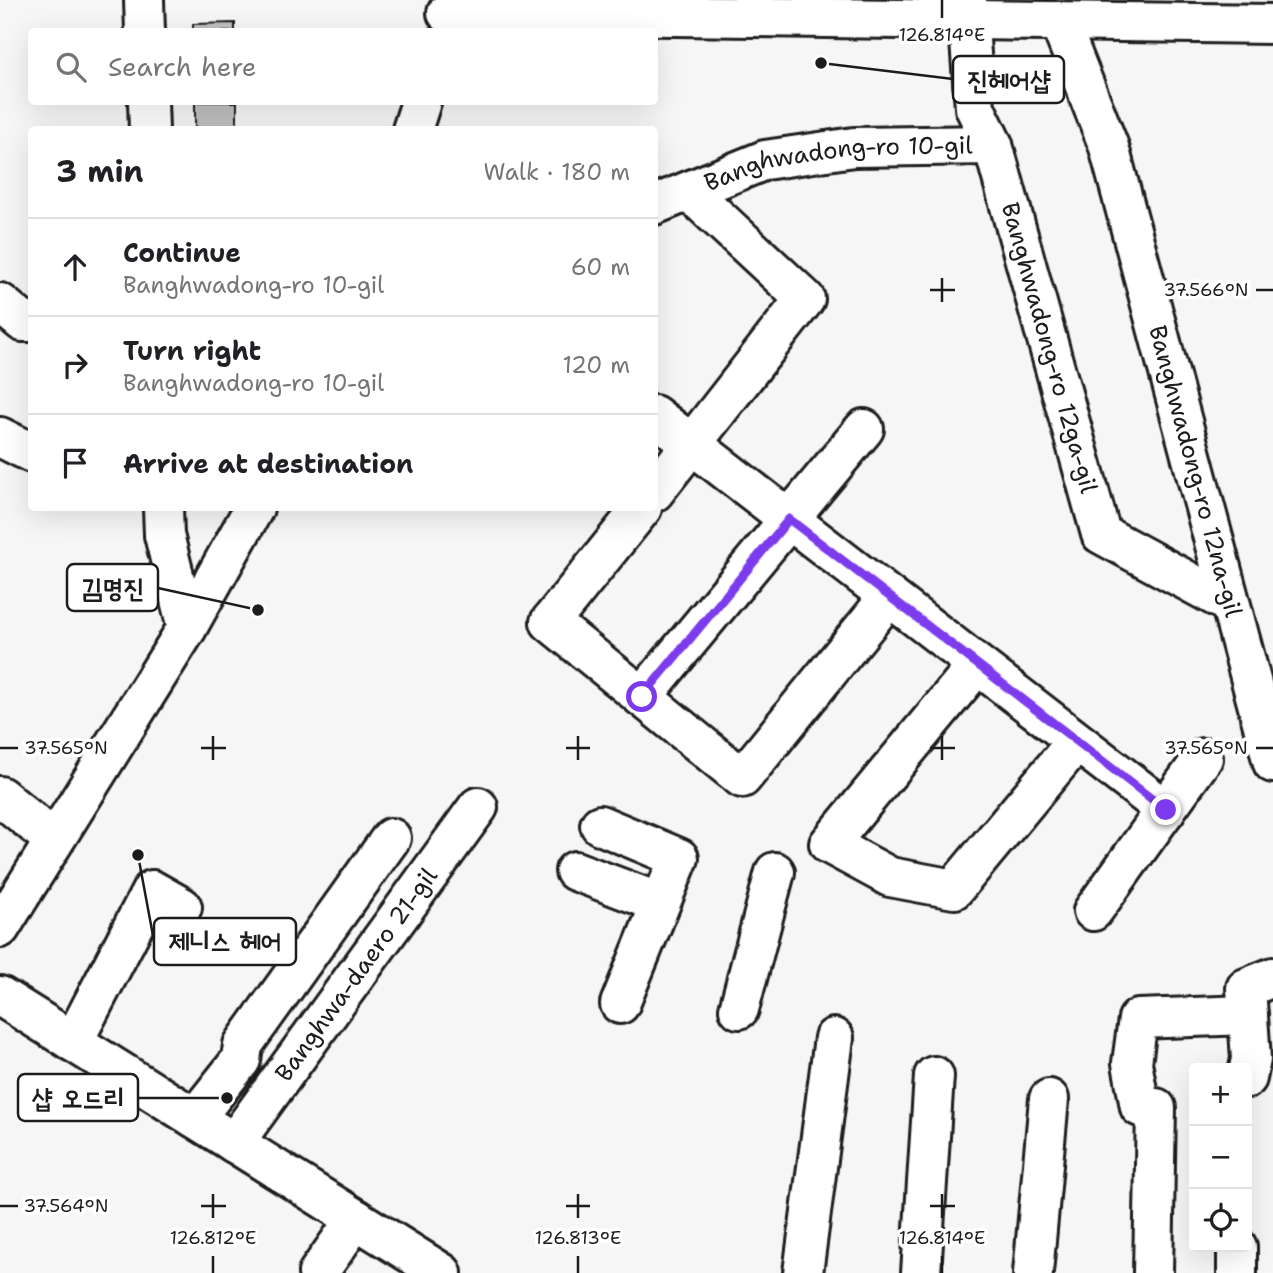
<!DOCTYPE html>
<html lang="en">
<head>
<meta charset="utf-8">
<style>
	body { margin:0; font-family:"Shantell Sans","Poor Story",sans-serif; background:#f2f2f2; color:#202124 }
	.controls { position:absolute; right:21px; bottom:21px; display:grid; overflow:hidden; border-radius:7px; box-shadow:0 7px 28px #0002 }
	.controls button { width:63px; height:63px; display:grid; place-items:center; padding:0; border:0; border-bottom:2px solid #e0e0e0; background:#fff; color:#202124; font:35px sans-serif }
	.stop { position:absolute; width:21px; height:21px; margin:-16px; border:5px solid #7c3aed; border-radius:50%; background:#fff }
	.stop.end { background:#7c3aed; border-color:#fff; box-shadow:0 2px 7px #0008 }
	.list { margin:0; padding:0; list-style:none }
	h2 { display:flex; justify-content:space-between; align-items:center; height:91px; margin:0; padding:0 28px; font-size:30px }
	h2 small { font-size:23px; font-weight:400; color:#757577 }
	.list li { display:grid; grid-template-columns:46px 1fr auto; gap:21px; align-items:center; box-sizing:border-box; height:98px; padding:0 28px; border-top:2px solid #e0e0e0 }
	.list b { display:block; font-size:26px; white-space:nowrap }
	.list p { margin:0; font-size:23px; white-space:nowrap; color:#757577 }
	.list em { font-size:23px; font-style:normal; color:#757577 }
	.icon { flex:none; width:38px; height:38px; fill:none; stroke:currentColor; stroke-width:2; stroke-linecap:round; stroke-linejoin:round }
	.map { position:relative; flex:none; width:1273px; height:1273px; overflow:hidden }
	.search { position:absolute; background:#fff; box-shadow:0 7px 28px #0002; left:28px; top:28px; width:630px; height:77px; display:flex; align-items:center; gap:18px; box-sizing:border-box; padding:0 24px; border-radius:7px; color:#757577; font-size:26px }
	.panel { position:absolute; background:#fff; box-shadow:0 7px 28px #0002; left:28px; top:126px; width:630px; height:385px; border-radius:7px }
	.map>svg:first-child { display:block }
</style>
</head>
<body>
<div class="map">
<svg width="1273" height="1273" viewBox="0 0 1273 1273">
	<rect width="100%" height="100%" fill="#f6f6f6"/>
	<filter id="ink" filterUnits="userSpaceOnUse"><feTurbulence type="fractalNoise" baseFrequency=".0143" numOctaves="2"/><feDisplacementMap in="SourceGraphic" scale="14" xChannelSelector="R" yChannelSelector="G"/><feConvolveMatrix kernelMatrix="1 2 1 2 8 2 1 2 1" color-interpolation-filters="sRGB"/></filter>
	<g filter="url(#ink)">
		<g fill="#c0c0c0" stroke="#1c1c1c" stroke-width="2">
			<path d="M235 23V32H193V24Z"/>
			<rect x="195" y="102" width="42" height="28"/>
		</g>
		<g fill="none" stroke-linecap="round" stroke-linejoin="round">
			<g stroke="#1c1c1c" stroke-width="44">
				<g id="minor">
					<path id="s1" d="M967 0 975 108 993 145 1101 534 1230 604"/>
					<path d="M447 13 1273 24"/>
					<path id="s2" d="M1059 21 1109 147 1273 763"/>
					<path d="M412 130 421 102"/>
					<path id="s3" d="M654 205 765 160 854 147 993 145"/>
					<path d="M0 303 23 322H32"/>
					<path d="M654 415 1166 810"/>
					<path d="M0 437 32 453"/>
					<path d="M654 492 805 299 689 191"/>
					<path d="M642 508 550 622 742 778 889 597"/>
					<path d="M187 628 254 508"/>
					<path d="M977 665 829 844 890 877 954 889 1076 742"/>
					<path d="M642 697 864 429"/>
					<path d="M0 796 54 840"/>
					<path d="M600 825 679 858 620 1004"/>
					<path d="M575 871 660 903"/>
					<path d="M1093 911 1203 758"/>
					<path d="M0 996 442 1273"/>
					<path d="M739 1009 775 872"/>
					<path d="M73 1042 152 890 182 907"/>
					<path d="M1247 1078 1251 1059 1246 988 1273 977"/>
					<path d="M1140 1107 1132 1063 1138 1019 1248 1015"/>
					<path d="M195 1118 241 1060 243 1045 391 838"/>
					<path id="s4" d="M234 1143 478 807"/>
					<path d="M318 1273 356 1219"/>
					<path d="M803 1273 834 1038"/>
					<path d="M921 1273 934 1076"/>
					<path d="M1033 1273 1049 1099"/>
					<path d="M1153 1273 1156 1108"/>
					<path d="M1237 1273V1247"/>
				</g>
			</g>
			<g stroke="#1c1c1c" stroke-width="44">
				<g id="major">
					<path d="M144 0 145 32"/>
					<path d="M148 102 149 130"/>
					<path d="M0 928 187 628 164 535 163 508"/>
				</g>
			</g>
			<use href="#minor" stroke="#fff" stroke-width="38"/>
			<use href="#major" stroke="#fff" stroke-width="38"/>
		</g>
	</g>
	<g fill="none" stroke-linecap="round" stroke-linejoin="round" filter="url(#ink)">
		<path stroke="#7c3aed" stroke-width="9" d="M642 697 789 519 1166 810"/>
	</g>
	<path fill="none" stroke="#1c1c1c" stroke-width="2.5" d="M942 0V18M942 278V302M930 290H955M1256 290H1273M213 736V760M578 736V760M942 736V760M0 748H18M201 748H226M566 748H590M930 748H955M1256 748H1273M213 1194V1218M578 1194V1218M942 1194V1218M0 1206H18M201 1206H226M566 1206H590M930 1206H955M213 1256V1273M578 1256V1273M942 1256V1273"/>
	<g text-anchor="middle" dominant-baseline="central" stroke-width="7" stroke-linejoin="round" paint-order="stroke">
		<g font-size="24" fill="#1c1c1c" stroke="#fff">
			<text stroke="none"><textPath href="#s3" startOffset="192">Banghwadong-ro 10-gil</textPath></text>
			<text stroke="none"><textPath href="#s1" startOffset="360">Banghwadong-ro 12ga-gil</textPath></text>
			<text stroke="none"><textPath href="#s2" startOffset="471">Banghwadong-ro 12na-gil</textPath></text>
			<text stroke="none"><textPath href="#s4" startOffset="208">Banghwa-daero 21-gil</textPath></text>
		</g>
	</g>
	<g font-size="18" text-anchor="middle" fill="#1c1c1c" stroke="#fff" stroke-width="7" stroke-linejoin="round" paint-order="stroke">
		<text x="942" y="41">126.814°E</text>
		<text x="1206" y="296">37.566°N</text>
		<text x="66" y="754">37.565°N</text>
		<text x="1206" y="754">37.565°N</text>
		<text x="66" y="1212">37.564°N</text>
		<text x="213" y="1244">126.812°E</text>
		<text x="578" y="1244">126.813°E</text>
		<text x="942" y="1244">126.814°E</text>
	</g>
	<path fill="none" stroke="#1c1c1c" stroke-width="2.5" d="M821 63L953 79M258 610L158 588M138 855L154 941M227 1098L138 1098"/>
	<g fill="#1c1c1c" stroke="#fff" stroke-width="2.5">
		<circle cx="821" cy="63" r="7"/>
		<circle cx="258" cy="610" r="7"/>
		<circle cx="138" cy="855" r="7"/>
		<circle cx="227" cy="1098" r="7"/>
	</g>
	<g fill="#fff" stroke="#1c1c1c" stroke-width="2.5">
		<rect x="953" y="56" width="111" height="47" rx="7"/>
		<rect x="67" y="564" width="91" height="47" rx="7"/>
		<rect x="154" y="918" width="142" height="47" rx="7"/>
		<rect x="18" y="1074" width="120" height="47" rx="7"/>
	</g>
	<g font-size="26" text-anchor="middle" font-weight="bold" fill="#1c1c1c">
		<text x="1009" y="89">진헤어샵</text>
		<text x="113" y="597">김명진</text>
		<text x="225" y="950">제니스 헤어</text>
		<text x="78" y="1107">샵 오드리</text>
	</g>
</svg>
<div class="controls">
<button>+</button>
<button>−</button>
<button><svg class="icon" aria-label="locate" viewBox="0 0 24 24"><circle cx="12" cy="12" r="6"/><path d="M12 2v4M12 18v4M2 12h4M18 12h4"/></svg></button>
</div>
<div class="stop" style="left:642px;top:697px"></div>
<div class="stop end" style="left:1166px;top:810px"></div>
<div class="search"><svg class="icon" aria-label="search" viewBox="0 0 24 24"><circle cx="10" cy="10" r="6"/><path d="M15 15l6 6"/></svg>Search here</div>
<section class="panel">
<h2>3 min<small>Walk · 180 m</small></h2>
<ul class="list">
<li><svg class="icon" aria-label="ahead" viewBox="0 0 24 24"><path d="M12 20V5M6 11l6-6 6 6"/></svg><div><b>Continue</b><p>Banghwadong-ro 10-gil</p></div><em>60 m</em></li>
<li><svg class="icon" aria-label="right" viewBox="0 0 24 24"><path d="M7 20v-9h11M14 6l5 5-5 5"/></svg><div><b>Turn right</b><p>Banghwadong-ro 10-gil</p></div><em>120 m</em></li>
<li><svg class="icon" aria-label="arrive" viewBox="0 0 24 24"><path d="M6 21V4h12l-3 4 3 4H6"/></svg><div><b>Arrive at destination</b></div></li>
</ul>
</section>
</div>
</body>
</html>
